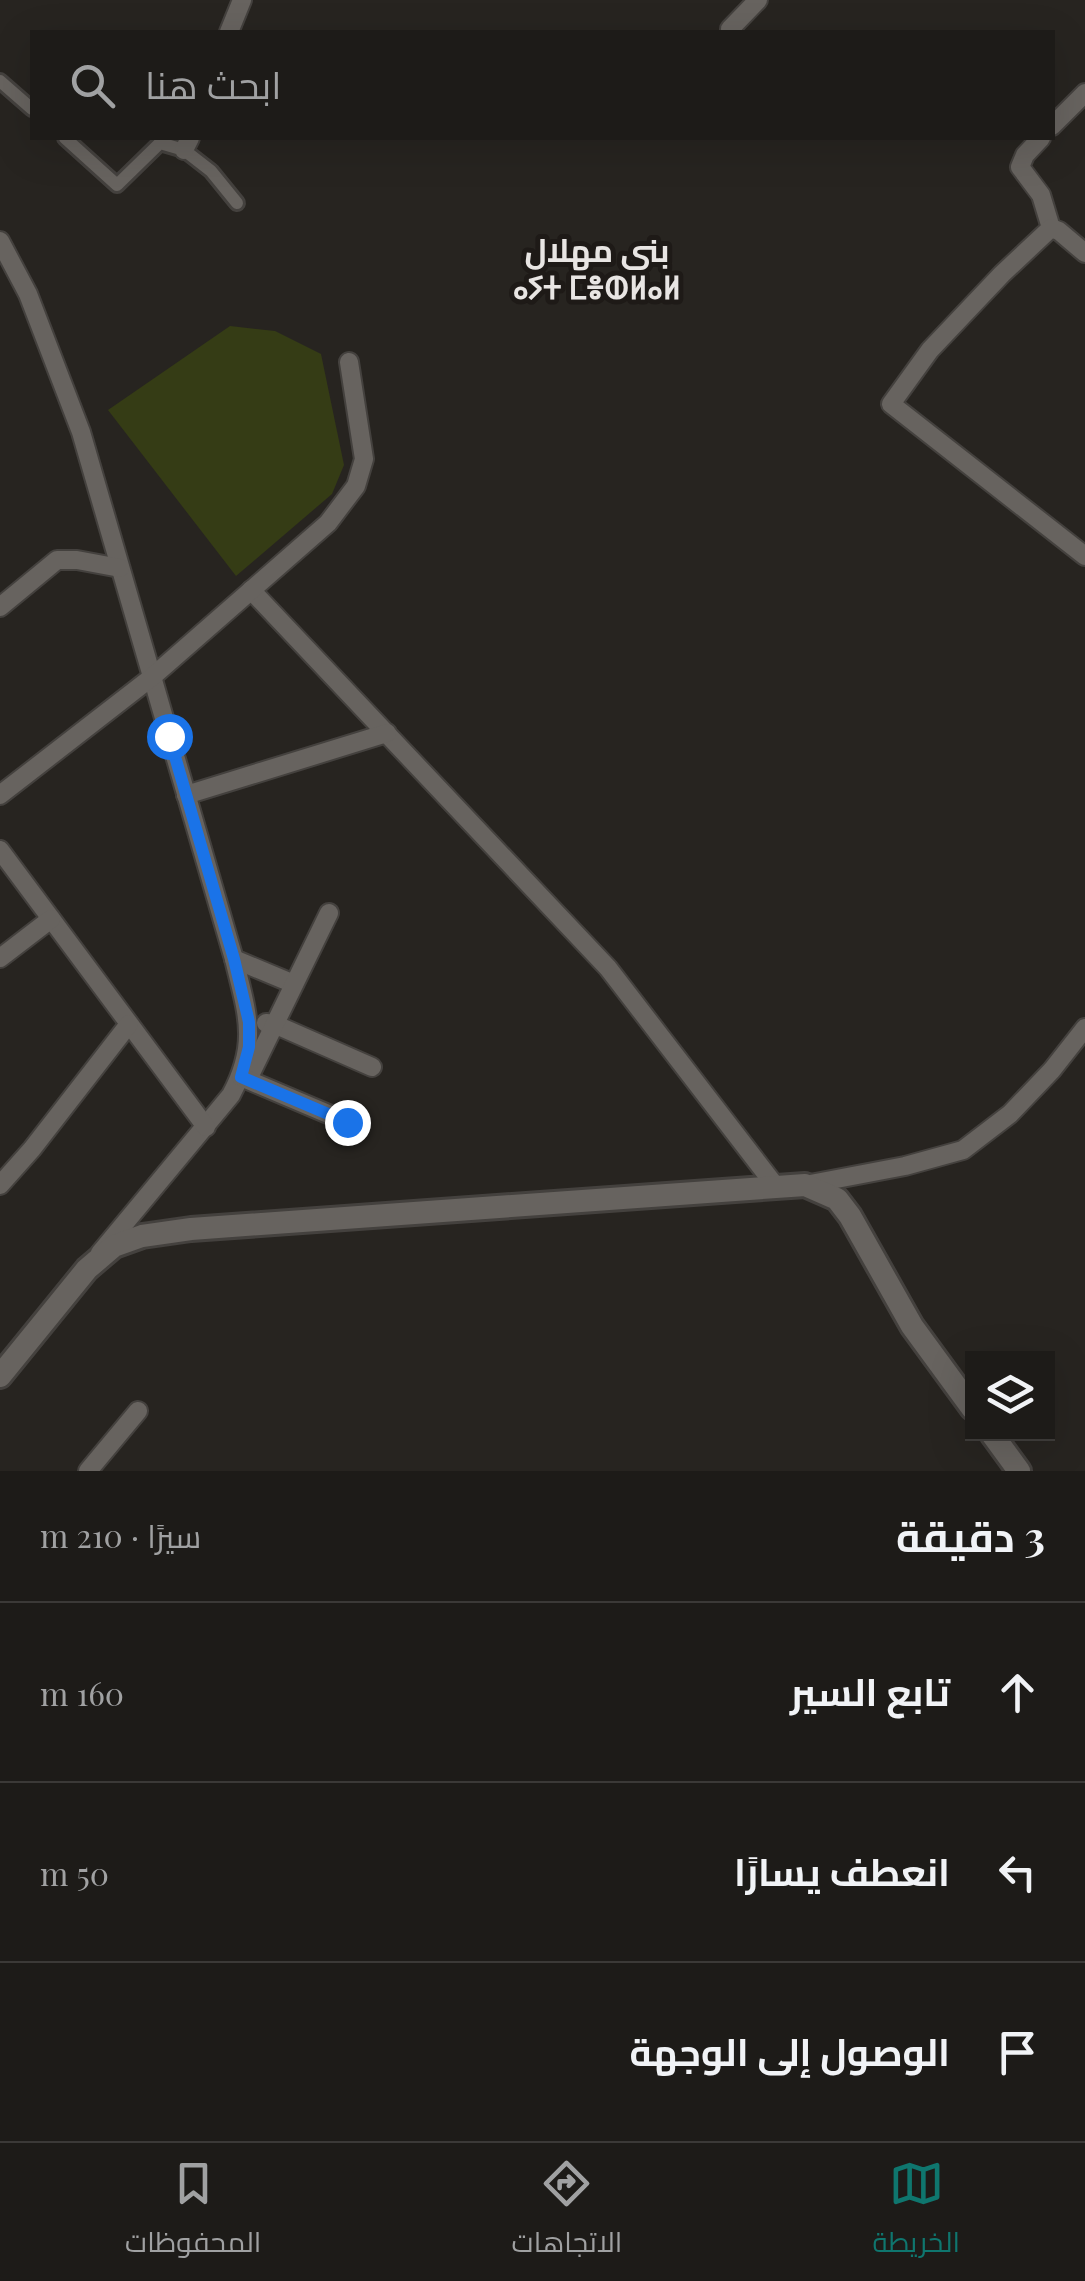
<!DOCTYPE html>
<html lang="ar">
<head>
<meta charset="utf-8">
<style>
	body { margin:0; font-family:"Playfair Display",Cairo,"Noto Sans Tifinagh",serif; background:#2a2825; color:#f1f3f6; direction:rtl }
	.controls { position:absolute; right:30px; bottom:30px; display:grid; overflow:hidden; border-radius:0px; box-shadow:0 10px 40px #0002 }
	.controls button { width:90px; height:90px; display:grid; place-items:center; padding:0; border:0; border-bottom:2px solid #3b3937; background:#1d1b18; color:#f1f3f6; font:50px sans-serif }
	.stop { position:absolute; width:30px; height:30px; margin:-22px; border:8px solid #1a73e8; border-radius:50%; background:#fff }
	.stop.end { background:#1a73e8; border-color:#fff; box-shadow:0 2px 10px #0008 }
	.list { margin:0; padding:0; list-style:none }
	h2 { display:flex; justify-content:space-between; align-items:center; height:130px; margin:0; padding:0 40px; font-size:42px }
	h2 small { font-size:32px; font-weight:400; color:#a0a1a2 }
	.list li { display:grid; grid-template-columns:65px 1fr auto; gap:30px; align-items:center; box-sizing:border-box; height:180px; padding:0 40px; border-top:2px solid #3b3937 }
	.list b { display:block; font-size:38px; white-space:nowrap }
	.list em { font-size:32px; font-style:normal; color:#a0a1a2 }
	.icon { flex:none; width:55px; height:55px; fill:none; stroke:currentColor; stroke-width:2; stroke-linecap:round; stroke-linejoin:round }
	.map { position:relative; flex:none; width:1085px; height:1471px; overflow:hidden; direction:ltr }
	.search { position:absolute; background:#1d1b18; box-shadow:0 10px 40px #0002; left:30px; right:30px; top:30px; height:110px; display:flex; align-items:center; gap:25px; box-sizing:border-box; padding:0 35px; border-radius:0px; color:#a0a1a2; font-size:38px }
	.sheet { height:670px; background:#1d1b18 }
	nav { display:flex; justify-content:space-around; align-items:center; box-sizing:border-box; height:140px; border-top:2px solid #3b3937; background:#1d1b18; font-size:28px; color:#a0a1a2 }
	nav a { display:grid; justify-items:center; gap:5px }
	nav .on { color:#0f766e }
	.map>svg:first-child { display:block }
</style>
</head>
<body>
<div class="map">
<svg width="1085" height="1471" viewBox="0 0 1085 1471">
	<rect width="100%" height="100%" fill="#272420"/>
	<path fill="#353c15" d="M230 326 275 331 321 354 344 465 332 494 236 576 108 410Z"/>
	<g fill="none" stroke-linecap="round" stroke-linejoin="round">
		<g stroke="#44413e" stroke-width="18">
			<g id="pedestrian">
				<path d="M0 81 32 109"/>
				<path d="M65 138 117 185 160 143 184 150 211 171 237 203"/>
			</g>
		</g>
		<g stroke="#44413e" stroke-width="22">
			<g id="minor">
				<path d="M730 29 758 0"/>
				<path d="M229 32 242 0"/>
				<path d="M1052 126 1085 93"/>
				<path d="M1041 138 1025 155 1020 167 1041 195 1051 228"/>
				<path d="M184 150 190 138"/>
				<path d="M0 241 28 294 81 432 234 959C247 1013 259 1043 231 1095L100 1253"/>
				<path d="M1085 253 1059 231 1051 228 1002 274 930 350 891 404 1085 556"/>
				<path d="M251 590 608 968 777 1188"/>
				<path d="M0 607 57 560H77L120 568"/>
				<path d="M0 795 152 677 328 523 356 486 364 459 349 362"/>
				<path d="M186 795 387 733"/>
				<path d="M0 850 206 1127"/>
				<path d="M0 958 51 919"/>
				<path d="M234 959 294 984"/>
				<path d="M266 1023 274 1024 372 1067"/>
				<path d="M250 1075 329 913"/>
				<path d="M241 1077 347 1122"/>
				<path d="M0 1185 32 1149 129 1024"/>
				<path d="M805 1185 905 1166 963 1150 1010 1114 1052 1070 1085 1028"/>
				<path d="M88 1471 138 1411"/>
			</g>
		</g>
		<g stroke="#44413e" stroke-width="28">
			<g id="tertiary">
				<path d="M0 1376 87 1269 114 1246 142 1236 191 1229 805 1185 837 1199 850 1216 912 1326 972 1408"/>
				<path d="M992 1434 1019 1471"/>
			</g>
		</g>
		<use href="#pedestrian" stroke="#67635f" stroke-width="12"/>
		<use href="#minor" stroke="#67635f" stroke-width="18"/>
		<use href="#tertiary" stroke="#67635f" stroke-width="22"/>
	</g>
	<g fill="none" stroke-linecap="round" stroke-linejoin="round">
		<path stroke="#1a73e8" stroke-width="12" d="M169 736 234 959 249 1022V1047L241 1077 347 1122"/>
	</g>
	<g text-anchor="middle" dominant-baseline="central" stroke-width="10" stroke-linejoin="round" paint-order="stroke">
		<g font-size="32" font-weight="bold" fill="#e8e5e3" stroke="#1e1a17">
			<text x="597" y="248">بني مهلال<tspan x="597" dy="37">ⴰⵢⵜ ⵎⴻⵀⵍⴰⵍ</tspan></text>
		</g>
	</g>
</svg>
<div class="controls">
<button><svg class="icon" aria-label="layers" viewBox="0 0 24 24"><path d="M12 4l9 5-9 5-9-5zM3 14l9 5 9-5"/></svg></button>
</div>
<div class="stop" style="left:169px;top:736px"></div>
<div class="stop end" style="left:347px;top:1122px"></div>
<div class="search"><svg class="icon" aria-label="search" viewBox="0 0 24 24"><circle cx="10" cy="10" r="6"/><path d="M15 15l6 6"/></svg>ابحث هنا</div>
</div>
<section class="sheet">
<h2>3 دقيقة<small>سيرًا · 210 m</small></h2>
<ul class="list">
<li><svg class="icon" aria-label="ahead" viewBox="0 0 24 24"><path d="M12 20V5M6 11l6-6 6 6"/></svg><div><b>تابع السير</b></div><em>160 m</em></li>
<li><svg class="icon" aria-label="left" viewBox="0 0 24 24"><path d="M17 20v-9H6M10 6l-5 5 5 5"/></svg><div><b>انعطف يسارًا</b></div><em>50 m</em></li>
<li><svg class="icon" aria-label="arrive" viewBox="0 0 24 24"><path d="M6 21V4h12l-3 4 3 4H6"/></svg><div><b>الوصول إلى الوجهة</b></div></li>
</ul>
</section>
<nav>
<a class="on"><svg class="icon" aria-label="map" viewBox="0 0 24 24"><path d="M3 6l6-2 6 2 6-2v14l-6 2-6-2-6 2zM9 4v14M15 6v14"/></svg>الخريطة</a>
<a><svg class="icon" aria-label="directions" viewBox="0 0 24 24"><path d="M12 3l9 9-9 9-9-9zM9 14v-3h6M13 9l2 2-2 2"/></svg>الاتجاهات</a>
<a><svg class="icon" aria-label="saved" viewBox="0 0 24 24"><path d="M7 4h10v16l-5-4-5 4z"/></svg>المحفوظات</a>
</nav>
</body>
</html>
